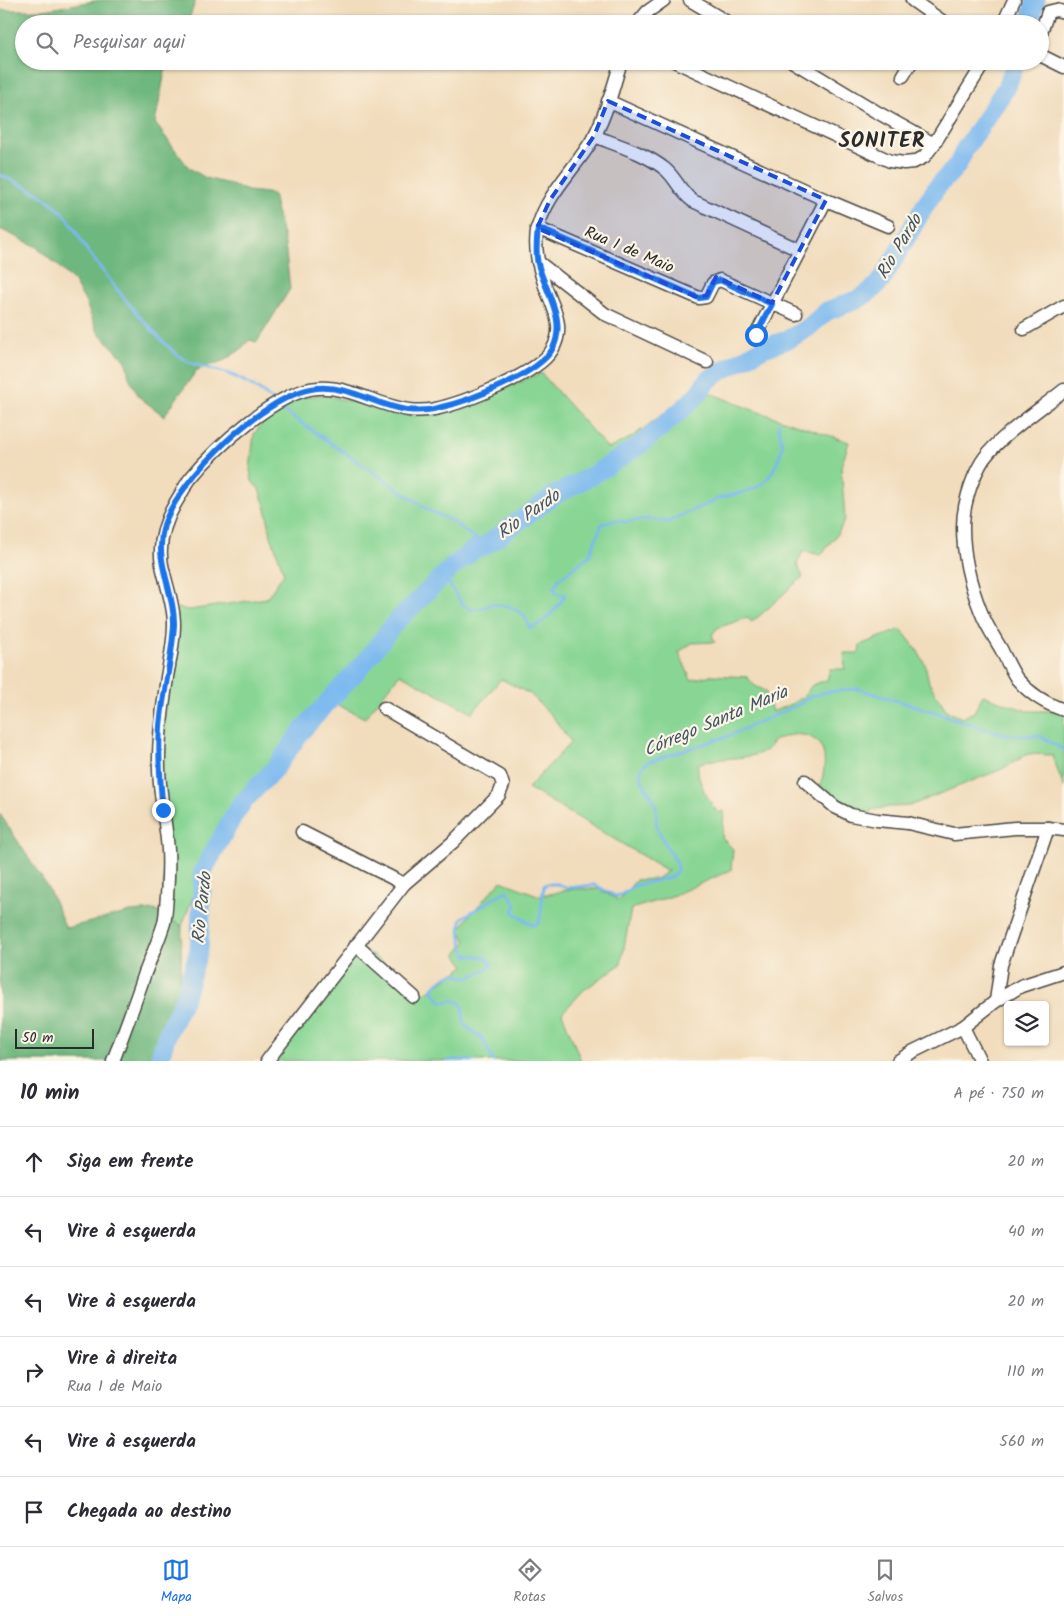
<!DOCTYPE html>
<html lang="pt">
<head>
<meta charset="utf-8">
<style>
	body { margin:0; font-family:Kalam,sans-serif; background:#f7f7f7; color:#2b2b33 }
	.controls { position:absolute; right:15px; bottom:15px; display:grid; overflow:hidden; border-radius:5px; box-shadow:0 1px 4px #0004 }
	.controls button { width:45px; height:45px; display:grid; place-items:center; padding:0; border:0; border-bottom:1px solid #e1e1e2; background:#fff; color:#2b2b33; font:25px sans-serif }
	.scale { position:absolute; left:15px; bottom:12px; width:79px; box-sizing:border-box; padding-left:5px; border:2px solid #2b2b2b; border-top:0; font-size:14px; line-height:18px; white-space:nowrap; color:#2b2b2b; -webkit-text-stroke:4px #fcf5e5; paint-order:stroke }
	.stop { position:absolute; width:15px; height:15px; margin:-11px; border:4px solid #1a73e8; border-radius:50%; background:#fff }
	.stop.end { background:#1a73e8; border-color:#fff; box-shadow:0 1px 5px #0008 }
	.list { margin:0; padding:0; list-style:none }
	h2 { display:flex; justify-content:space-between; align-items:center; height:65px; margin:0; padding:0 20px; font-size:21px }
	h2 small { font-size:16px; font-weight:400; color:#7c7c81 }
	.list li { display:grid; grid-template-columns:32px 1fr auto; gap:15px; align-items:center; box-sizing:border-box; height:70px; padding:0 20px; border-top:1px solid #e1e1e2 }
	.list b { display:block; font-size:19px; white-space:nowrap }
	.list p { margin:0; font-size:16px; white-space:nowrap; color:#7c7c81 }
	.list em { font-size:16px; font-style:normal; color:#7c7c81 }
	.icon { flex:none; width:28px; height:28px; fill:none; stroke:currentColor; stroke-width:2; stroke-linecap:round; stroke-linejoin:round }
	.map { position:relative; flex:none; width:1064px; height:1061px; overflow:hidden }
	.search { position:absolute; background:#fff; box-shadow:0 1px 4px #0004; left:15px; right:15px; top:15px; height:55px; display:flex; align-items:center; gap:12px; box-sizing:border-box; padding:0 18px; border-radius:28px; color:#7c7c81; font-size:19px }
	.sheet { height:485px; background:#fff }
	nav { display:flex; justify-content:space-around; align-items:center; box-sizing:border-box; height:70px; border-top:1px solid #e1e1e2; background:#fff; font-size:14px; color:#7c7c81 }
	nav a { display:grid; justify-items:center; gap:2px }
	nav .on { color:#1a73e8 }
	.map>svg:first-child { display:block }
</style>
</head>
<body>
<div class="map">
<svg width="1064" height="1061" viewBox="0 0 1064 1061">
	<rect width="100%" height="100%" fill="#fcf5e5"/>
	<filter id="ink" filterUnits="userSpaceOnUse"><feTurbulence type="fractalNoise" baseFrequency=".02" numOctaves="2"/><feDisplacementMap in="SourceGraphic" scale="10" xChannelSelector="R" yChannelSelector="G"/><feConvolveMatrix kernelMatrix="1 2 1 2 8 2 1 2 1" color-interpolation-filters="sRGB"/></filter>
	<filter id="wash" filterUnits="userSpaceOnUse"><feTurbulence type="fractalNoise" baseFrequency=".0096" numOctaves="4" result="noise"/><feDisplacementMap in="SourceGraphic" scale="20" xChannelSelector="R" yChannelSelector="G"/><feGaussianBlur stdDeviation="1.12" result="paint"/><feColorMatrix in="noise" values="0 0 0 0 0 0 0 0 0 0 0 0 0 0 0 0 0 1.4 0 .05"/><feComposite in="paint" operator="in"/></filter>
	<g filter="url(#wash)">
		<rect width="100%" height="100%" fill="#f1dcbc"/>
		<path fill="#89d694" stroke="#5a8060" d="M541 373 608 449 632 437 698 388 750 409 849 442 841 467 845 519 838 533 821 555 803 551 797 564 803 577C785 591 770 608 752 622L747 618 717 628 712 635 715 642 692 643 679 652 691 680 712 675 747 677 755 686 766 691 772 712 791 704 804 696 812 685 827 680 830 669H845L844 653H859L860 645 901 629 917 650 925 664 929 683 947 711 962 718 974 712 983 695 1027 711H1064V787L1052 755 1028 754 1002 769 909 806 889 807 871 810 870 815 851 804 838 800 819 786 821 785C823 774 827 760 822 749 813 729 787 733 772 742 766 763 715 755 698 764 696 781 708 799 718 813L724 811 722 838 733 849 731 870 672 896 631 909 621 964 584 990 562 1013 581 1061H268L356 944 407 979 425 993 465 966 456 954 466 942 460 929 469 916 501 881 540 896 573 889H598L619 900 636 880 656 879 668 871 528 788 571 742 552 716 530 694 501 679 472 713 400 674 365 718 327 700 293 750 241 805 202 872 182 926 164 916 162 739 177 608 190 610 267 598 284 573 271 536 266 509 259 489 252 481 250 470 254 434 280 400 323 395 414 416 458 409Z"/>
		<g fill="#6eb77e" stroke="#4c7154">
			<path d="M100 0H196L187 24H24V61H167L155 123 189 168 206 178 229 184 248 191 267 193 273 195 285 244 290 289 257 342 249 340 240 350 225 360 197 370 164 416 139 397 129 377 126 361 97 331 85 301 74 282 57 265 35 246 0 229V10H44Z"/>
			<path d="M0 814 47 886 66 928 130 912 155 910 182 926 181 969 179 994 152 1061H0Z"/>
		</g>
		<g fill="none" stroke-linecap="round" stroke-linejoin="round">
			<g stroke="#7bb9ef" stroke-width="3">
				<path d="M0 175C23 185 46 195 64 214 74 225 80 241 89 253 115 287 143 324 175 353 191 367 213 368 231 375 246 381 262 391 273 401"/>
				<path d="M281 409 430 511 452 521 485 546"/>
				<path d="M438 580 447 581 463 605 471 609 482 608 492 604 509 606 524 615 530 628C542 626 560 605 565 595L556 593 554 587 559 579 589 556 602 524 613 520 626 522 648 519 668 522C679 516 690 511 703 506 709 504 714 500 720 498 731 494 752 492 761 485 771 478 778 461 782 449 784 439 777 432 779 423"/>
				<path d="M448 1061 456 1060 474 1061"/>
				<path d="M493 1061C492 1058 483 1039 481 1037 475 1032 467 1030 464 1022 462 1016 466 1007 460 1003 447 994 445 1013 432 989 437 983 448 973 456 974 459 974 461 977 464 977 473 978 484 971 491 966V962L485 957 467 955C461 946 458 928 462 918L506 891 508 892 516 905 513 911 515 914 533 925 537 924 540 919 544 885 548 884H557L567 888 595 885 615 896 621 895 634 886 671 877C683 868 676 860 669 851 665 844 660 835 657 826 655 819 658 811 655 803 650 789 628 773 650 761L726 737 798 705 811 696 827 692 858 689 935 712 980 728 1011 735 1040 736 1064 750"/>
			</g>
			<g stroke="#7bb9ef" stroke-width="19">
				<path d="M1029 24 1036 0"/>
				<path d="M159 1061 166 1037 185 996 199 950 203 871 234 815 243 802 276 767 304 728 364 663 393 625 450 569 475 549 485 546 553 496 593 475 639 446 685 407 698 394 707 381 723 370 764 348 789 339 809 327 827 311 859 299 872 290 882 280 924 207 937 187 957 166 965 149 1006 88 1017 61"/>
			</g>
		</g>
	</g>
	<g filter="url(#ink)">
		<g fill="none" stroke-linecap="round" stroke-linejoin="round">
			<g stroke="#494641" stroke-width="15">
				<g id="minor">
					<path d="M690 0 730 24"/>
					<path d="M912 0 946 24"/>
					<path d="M637 24 647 12 664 0"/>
					<path d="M1003 24 1014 0"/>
					<path d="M1040 35 1048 12 1056 10 1064 12"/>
					<path d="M1040 55 1064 67"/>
					<path d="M674 61 890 161 904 163 914 162 924 157 934 144 985 61"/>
					<path d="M792 61 875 111 934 144"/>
					<path d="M903 76 912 61"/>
					<path d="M608 101 826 200 888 226"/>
					<path d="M594 136C617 145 645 153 665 169 676 178 680 192 693 201L799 250"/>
					<path d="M537 228 699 298 706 297 713 283 720 280 796 314"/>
					<path d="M538 262 605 314 707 362"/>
					<path d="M1024 329 1064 306"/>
					<path d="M756 335 826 200"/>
					<path d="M1064 390C1041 409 993 440 980 465 970 483 963 507 963 527 963 555 971 587 981 612 986 625 994 637 1001 649 1006 659 1011 670 1017 679 1030 694 1046 704 1064 710"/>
					<path d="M384 708 500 776 503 785 499 795 453 842 404 884"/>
					<path d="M805 781 835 807 851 815 877 820 908 823 954 834 1015 828H1048"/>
					<path d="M356 945 414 997"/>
					<path d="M996 1001 1001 965 1048 828 1064 830"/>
					<path d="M963 1027 980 1061"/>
					<path d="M113 1061C124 1032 135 1003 145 973 151 957 159 940 164 923 166 915 166 905 167 896 168 881 169 865 168 850 166 823 160 797 159 770 158 739 163 708 167 677 170 660 174 642 174 624 174 604 166 585 162 565 158 543 165 521 176 502 181 494 185 486 190 479 215 448 278 390 318 388 350 386 378 406 409 410 418 411 426 411 435 409 463 403 538 374 552 350 566 327 553 308 545 286 539 268 533 247 538 227 547 193 577 167 594 137 606 114 614 86 621 61"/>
					<path d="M267 1061 404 884 302 832"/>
					<path d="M898 1061 912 1052 963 1027 996 1001 1021 986 1064 972"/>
				</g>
			</g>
			<use href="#minor" stroke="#fff" stroke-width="12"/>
		</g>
	</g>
	<g fill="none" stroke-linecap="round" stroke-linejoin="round" filter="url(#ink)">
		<path stroke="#1a73e8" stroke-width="6" d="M163 810C160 782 158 755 160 726 163 693 172 659 174 625 175 590 153 562 164 525 180 477 266 393 317 388 349 385 377 406 407 410 417 411 428 411 438 408 466 402 540 374 553 348 567 319 545 291 538 264 535 252 537 240 538 228L699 298 706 297 713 282 720 280 772 304 756 335"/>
	</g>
	<path fill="#1d4ed8" fill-opacity="0.2" stroke="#1d4ed8" stroke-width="4" stroke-dasharray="10 6" stroke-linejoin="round" d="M608 101 826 200 772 303 716 277 707 295 699 298 537 228 550 200 594 136Z"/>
	<g text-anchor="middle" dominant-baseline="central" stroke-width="4.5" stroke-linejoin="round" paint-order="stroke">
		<g font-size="16" fill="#2b2b2b" stroke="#fcf5e5">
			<text transform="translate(629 250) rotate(23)">Rua 1 de Maio</text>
		</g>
		<g font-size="18" font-style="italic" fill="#435666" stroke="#fcf5e5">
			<text transform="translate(900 247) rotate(-59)">Rio Pardo</text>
			<text transform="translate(529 515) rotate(-35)">Rio Pardo</text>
			<text transform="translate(716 722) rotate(-23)">Córrego Santa Maria</text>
			<text transform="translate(203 908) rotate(-84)">Rio Pardo</text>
		</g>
		<g font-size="21" font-weight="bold" letter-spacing="1" fill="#2b2b2b" stroke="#fcf5e5">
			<text x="882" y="141">SONITER</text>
		</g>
	</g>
</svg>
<div class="controls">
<button><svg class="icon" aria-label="layers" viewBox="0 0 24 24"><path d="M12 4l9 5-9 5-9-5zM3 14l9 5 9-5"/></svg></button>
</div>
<div class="scale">50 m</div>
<div class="stop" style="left:756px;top:335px"></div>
<div class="stop end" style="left:163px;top:810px"></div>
<div class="search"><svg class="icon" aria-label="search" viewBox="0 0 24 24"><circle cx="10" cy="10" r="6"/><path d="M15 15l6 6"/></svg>Pesquisar aqui</div>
</div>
<section class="sheet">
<h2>10 min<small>A pé · 750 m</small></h2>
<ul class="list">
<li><svg class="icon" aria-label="ahead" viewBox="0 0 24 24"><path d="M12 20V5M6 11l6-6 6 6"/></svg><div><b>Siga em frente</b></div><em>20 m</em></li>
<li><svg class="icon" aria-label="left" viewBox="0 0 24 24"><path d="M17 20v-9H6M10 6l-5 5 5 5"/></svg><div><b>Vire à esquerda</b></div><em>40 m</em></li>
<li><svg class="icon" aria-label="left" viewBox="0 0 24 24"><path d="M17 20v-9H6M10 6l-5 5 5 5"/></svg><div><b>Vire à esquerda</b></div><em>20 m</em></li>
<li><svg class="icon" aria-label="right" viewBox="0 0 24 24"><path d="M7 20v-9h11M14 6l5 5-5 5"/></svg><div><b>Vire à direita</b><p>Rua 1 de Maio</p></div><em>110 m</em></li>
<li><svg class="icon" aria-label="left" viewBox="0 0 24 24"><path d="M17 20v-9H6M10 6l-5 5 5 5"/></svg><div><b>Vire à esquerda</b></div><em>560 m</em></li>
<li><svg class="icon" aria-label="arrive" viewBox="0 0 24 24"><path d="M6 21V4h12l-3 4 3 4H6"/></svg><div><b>Chegada ao destino</b></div></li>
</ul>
</section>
<nav>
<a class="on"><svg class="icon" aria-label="map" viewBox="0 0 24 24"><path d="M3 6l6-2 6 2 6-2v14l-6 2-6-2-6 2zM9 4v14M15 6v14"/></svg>Mapa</a>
<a><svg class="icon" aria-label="directions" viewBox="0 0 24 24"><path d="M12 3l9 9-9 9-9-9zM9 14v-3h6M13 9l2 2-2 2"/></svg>Rotas</a>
<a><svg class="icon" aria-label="saved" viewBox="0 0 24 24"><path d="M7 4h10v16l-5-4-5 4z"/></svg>Salvos</a>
</nav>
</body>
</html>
